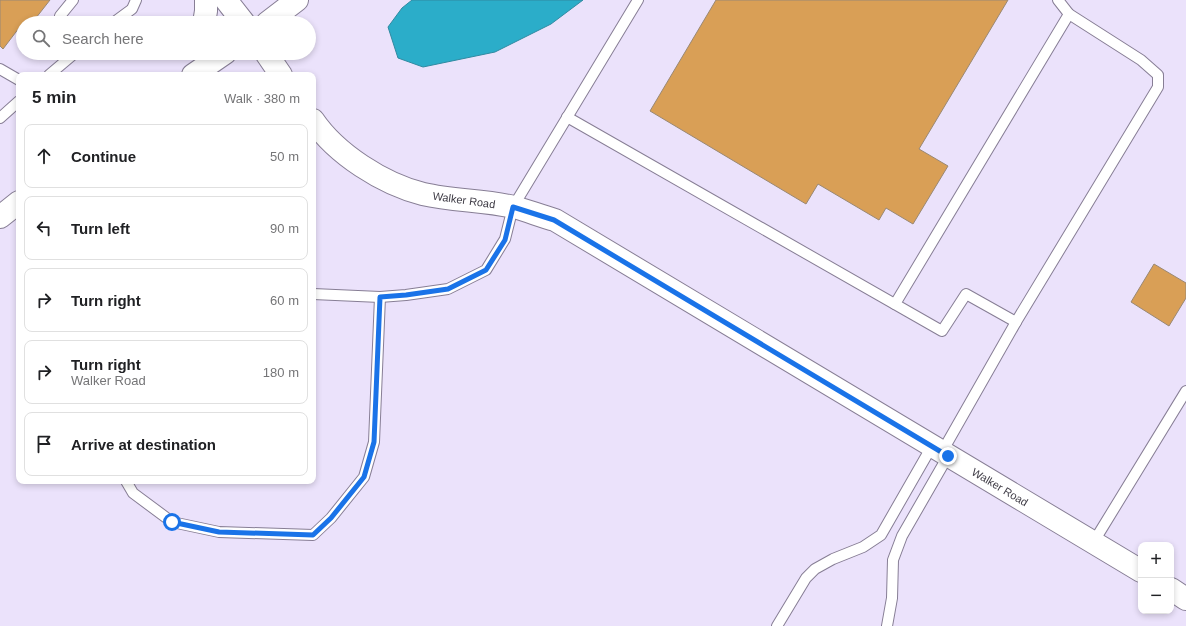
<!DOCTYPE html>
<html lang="en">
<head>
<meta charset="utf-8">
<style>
	body { margin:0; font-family:Arial,sans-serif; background:#f2f2f2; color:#202124 }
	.controls { position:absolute; right:12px; bottom:12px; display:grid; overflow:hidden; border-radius:8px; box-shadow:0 2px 6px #0003 }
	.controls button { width:36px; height:36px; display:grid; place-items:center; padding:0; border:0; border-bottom:1px solid #e0e0e0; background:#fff; color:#202124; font:20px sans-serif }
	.stop { position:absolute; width:12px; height:12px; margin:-9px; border:3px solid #1a73e8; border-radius:50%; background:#fff }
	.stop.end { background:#1a73e8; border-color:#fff; box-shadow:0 1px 4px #0008 }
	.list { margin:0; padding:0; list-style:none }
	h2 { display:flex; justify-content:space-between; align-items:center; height:52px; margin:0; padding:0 16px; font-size:17px }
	h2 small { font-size:13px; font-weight:400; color:#757577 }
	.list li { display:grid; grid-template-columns:26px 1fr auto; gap:12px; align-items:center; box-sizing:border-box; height:64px; margin:0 8px 8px; padding:0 8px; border:1px solid #e0e0e0; border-radius:8px }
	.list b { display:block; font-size:15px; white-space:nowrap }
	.list p { margin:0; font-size:13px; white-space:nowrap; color:#757577 }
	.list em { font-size:13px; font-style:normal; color:#757577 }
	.icon { flex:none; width:22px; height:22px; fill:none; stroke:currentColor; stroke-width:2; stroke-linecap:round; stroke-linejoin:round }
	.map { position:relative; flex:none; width:1186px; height:626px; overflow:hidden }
	.search { position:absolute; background:#fff; box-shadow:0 2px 6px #0003; left:16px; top:16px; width:300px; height:44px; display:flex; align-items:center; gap:10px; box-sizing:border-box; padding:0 14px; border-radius:22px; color:#757577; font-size:15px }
	.panel { position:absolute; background:#fff; box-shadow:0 2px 6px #0003; left:16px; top:72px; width:300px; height:412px; border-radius:8px }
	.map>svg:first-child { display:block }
</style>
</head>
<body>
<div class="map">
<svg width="1186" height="626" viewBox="0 0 1186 626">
	<rect width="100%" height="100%" fill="#ebe2fb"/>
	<path fill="#2badc9" stroke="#308aa1" d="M412 0H583L551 24 495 52 423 67 398 58 388 27 402 8Z"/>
	<g fill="#d99f56" stroke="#998874">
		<path d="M0 0H50L32 23H23V32L19 28 3 49 0 46Z"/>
		<path d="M716 0H1008L919 149 948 166 913 224 886 208 879 220 818 184 806 204 650 111Z"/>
		<path d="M1154 264 1186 283V298L1169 326 1131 302Z"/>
	</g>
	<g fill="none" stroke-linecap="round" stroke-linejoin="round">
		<g stroke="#877e95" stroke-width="12">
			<g id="lane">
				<path d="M59 23 60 16 73 0"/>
				<path d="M113 23 132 9 136 0"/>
				<path d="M0 69 19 80"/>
				<path d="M49 75 75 53"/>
				<path d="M567 117 942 331 966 294 1016 322"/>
				<path d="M0 118 19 101"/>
				<path d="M313 294 380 297 406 295 448 289 486 270 505 239 513 207 638 0"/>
				<path d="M895 304 1069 14"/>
				<path d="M942 452 1016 322 1158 87V75L1141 60 1069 14 1058 0"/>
				<path d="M126 481 133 493 172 522 219 532 313 535 331 518 364 477 374 442 380 297"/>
				<path d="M1093 543 1186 391"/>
				<path d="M777 626 806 578 815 569 833 559 863 547 881 535 932 446"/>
				<path d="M887 626 892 598 893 560 902 536 948 456"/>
			</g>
		</g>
		<g stroke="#877e95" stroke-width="24">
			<g id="secondary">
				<path d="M226 0 244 23"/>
				<path d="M204 23 206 11V0"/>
				<path d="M267 23 297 0"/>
				<path d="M266 53 281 75"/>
				<path d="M193 75 225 53"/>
				<path d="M313 120C336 154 383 184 423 194 453 201 484 200 514 207 528 211 541 216 555 220L1141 571"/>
				<path d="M0 217 19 202"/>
				<path d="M1171 589 1186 599"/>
			</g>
		</g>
		<use href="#lane" stroke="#fff" stroke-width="10"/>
		<use href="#secondary" stroke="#fff" stroke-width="22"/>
	</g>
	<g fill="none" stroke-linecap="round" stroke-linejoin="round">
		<path stroke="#1a73e8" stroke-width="5" d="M172 522 219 532 313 535 331 518 364 477 374 442 380 297 406 295 448 289 486 270 505 240 513 207 554 220 948 456"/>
	</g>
	<g text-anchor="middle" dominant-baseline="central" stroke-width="3" stroke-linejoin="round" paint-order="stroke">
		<g font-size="11" fill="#3d3a44" stroke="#fff">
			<text transform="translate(464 200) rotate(8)">Walker Road</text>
			<text transform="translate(1000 487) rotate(31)">Walker Road</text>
		</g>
	</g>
</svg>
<div class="controls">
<button>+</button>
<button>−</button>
</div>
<div class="stop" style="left:172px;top:522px"></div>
<div class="stop end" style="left:948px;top:456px"></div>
<div class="search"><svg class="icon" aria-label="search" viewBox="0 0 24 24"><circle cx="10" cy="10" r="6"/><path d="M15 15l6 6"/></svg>Search here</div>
<section class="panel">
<h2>5 min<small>Walk · 380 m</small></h2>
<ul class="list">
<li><svg class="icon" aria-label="ahead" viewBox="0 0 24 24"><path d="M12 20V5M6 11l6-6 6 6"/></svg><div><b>Continue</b></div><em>50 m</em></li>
<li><svg class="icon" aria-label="left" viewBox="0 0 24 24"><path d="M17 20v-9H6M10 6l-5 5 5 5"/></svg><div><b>Turn left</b></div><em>90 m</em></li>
<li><svg class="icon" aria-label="right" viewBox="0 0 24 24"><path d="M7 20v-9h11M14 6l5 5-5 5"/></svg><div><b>Turn right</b></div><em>60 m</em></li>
<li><svg class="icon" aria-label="right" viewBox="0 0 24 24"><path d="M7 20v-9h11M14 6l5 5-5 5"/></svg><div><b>Turn right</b><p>Walker Road</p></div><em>180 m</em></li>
<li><svg class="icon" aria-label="arrive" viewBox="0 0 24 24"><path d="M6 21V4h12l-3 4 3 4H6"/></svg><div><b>Arrive at destination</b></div></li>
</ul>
</section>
</div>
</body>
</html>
